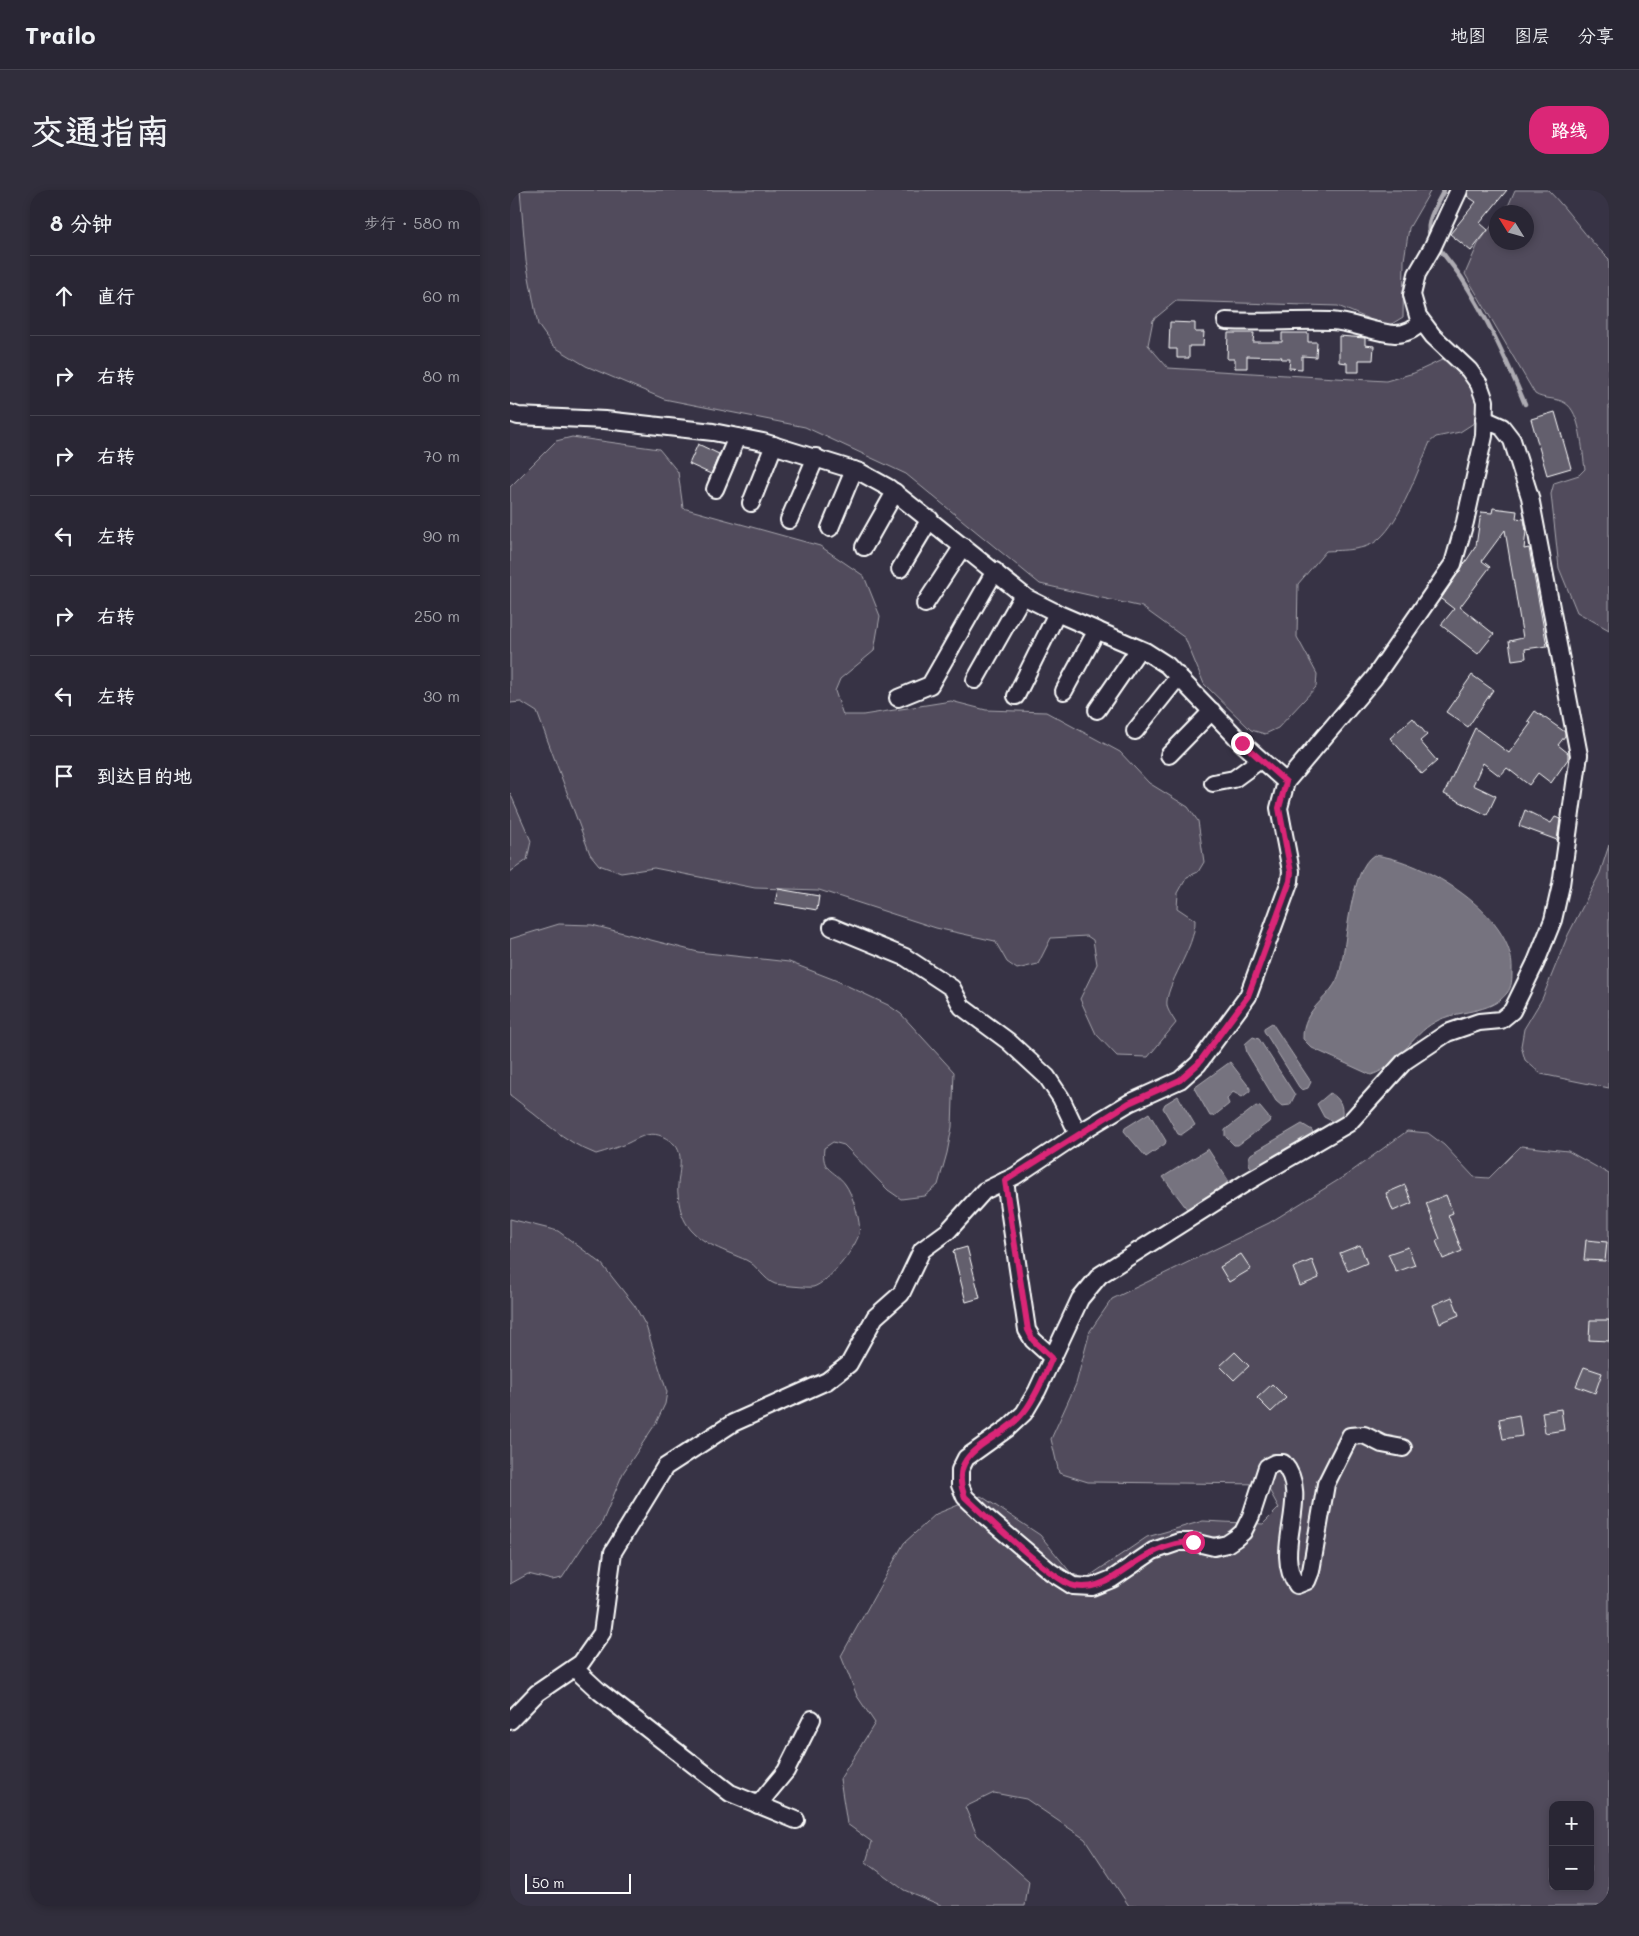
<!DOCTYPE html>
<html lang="zh">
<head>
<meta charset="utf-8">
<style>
	body { margin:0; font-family:Mali,"LXGW WenKai TC",sans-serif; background:#312e3c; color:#f1f3f6 }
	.controls { position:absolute; right:15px; bottom:15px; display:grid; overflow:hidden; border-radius:10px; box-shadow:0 2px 8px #0003 }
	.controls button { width:45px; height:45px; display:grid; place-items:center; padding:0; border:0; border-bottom:1px solid #45434f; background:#292634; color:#f1f3f6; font:25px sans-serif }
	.compass { position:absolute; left:979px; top:15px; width:45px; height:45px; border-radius:50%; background:#292634; box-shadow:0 2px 8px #0003; rotate:307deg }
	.scale { position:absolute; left:15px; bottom:12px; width:106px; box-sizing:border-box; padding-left:5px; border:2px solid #fff; border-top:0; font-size:14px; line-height:18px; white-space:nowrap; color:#fff; -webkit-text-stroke:4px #2f2a3d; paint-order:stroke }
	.stop { position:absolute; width:15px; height:15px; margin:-11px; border:4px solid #db2777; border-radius:50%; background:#fff }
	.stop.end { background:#db2777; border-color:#fff; box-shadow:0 1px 5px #0008 }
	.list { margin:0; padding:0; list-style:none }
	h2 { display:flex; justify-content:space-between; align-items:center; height:65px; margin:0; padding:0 20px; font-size:21px }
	h2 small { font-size:16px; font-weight:400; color:#a5a5ac }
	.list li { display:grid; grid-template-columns:32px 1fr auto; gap:15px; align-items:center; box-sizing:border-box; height:80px; padding:0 20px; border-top:1px solid #45434f }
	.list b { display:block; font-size:19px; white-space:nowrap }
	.list em { font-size:16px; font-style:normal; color:#a5a5ac }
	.icon { flex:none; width:28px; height:28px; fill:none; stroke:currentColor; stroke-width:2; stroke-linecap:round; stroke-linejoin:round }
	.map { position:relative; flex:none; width:1099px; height:1716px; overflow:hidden; border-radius:20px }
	header { display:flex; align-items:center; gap:30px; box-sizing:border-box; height:70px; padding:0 25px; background:#292634; border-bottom:1px solid #45434f }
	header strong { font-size:24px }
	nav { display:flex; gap:28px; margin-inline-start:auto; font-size:18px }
	.intro { display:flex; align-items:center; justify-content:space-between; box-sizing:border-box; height:120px; padding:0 30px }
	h1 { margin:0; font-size:35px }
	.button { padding:12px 22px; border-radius:20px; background:#db2777; color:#fff; font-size:18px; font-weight:700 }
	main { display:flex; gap:30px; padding:0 30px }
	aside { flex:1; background:#292634; border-radius:20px; box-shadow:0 2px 8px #0003 }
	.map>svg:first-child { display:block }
</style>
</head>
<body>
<header>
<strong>Trailo</strong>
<nav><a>地图</a><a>图层</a><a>分享</a></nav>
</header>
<div class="intro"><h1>交通指南</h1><a class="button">路线</a></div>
<main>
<aside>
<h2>8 分钟<small>步行 · 580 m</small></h2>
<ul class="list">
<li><svg class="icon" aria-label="ahead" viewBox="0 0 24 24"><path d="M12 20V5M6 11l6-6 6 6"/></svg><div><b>直行</b></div><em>60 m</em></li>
<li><svg class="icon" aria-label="right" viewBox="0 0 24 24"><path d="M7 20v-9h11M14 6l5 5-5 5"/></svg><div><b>右转</b></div><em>80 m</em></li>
<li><svg class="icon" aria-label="right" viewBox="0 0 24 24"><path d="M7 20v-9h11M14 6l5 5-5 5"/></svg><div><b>右转</b></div><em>70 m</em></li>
<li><svg class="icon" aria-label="left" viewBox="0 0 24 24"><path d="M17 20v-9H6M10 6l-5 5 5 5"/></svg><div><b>左转</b></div><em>90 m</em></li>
<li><svg class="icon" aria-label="right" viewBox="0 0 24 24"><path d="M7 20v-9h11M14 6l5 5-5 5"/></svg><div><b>右转</b></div><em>250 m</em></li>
<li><svg class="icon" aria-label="left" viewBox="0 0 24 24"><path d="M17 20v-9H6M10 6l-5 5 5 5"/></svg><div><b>左转</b></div><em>30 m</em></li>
<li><svg class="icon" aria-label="arrive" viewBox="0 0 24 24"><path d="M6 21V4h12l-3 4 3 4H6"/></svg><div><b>到达目的地</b></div></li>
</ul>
</aside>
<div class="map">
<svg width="1099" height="1716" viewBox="0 0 1099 1716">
	<rect width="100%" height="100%" fill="#373345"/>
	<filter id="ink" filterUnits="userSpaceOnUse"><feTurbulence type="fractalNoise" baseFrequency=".02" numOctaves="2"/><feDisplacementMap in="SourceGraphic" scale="10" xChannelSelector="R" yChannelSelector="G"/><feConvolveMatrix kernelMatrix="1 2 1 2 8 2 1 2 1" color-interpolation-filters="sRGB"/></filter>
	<g filter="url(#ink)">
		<g fill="#514c5c" stroke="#a8a6ae" fill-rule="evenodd">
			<path d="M10 0H921L899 38 894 70 893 127 880 135 866 132 828 116 666 111 643 130 638 155 658 178 876 191 904 183 932 170 944 173 967 195V231L950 242 926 247 920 252C908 280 891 330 869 349 856 361 832 360 816 361L788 394 787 447 807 484 806 497 768 538 755 544 741 540 694 494 675 448 632 417 530 394 396 284 295 237 154 209 76 176 43 156 28 135 16 71Z"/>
			<path d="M1005 0H1038C1060 22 1076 48 1099 69V440L1067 422 1049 378 1041 304 1044 293 1069 285 1075 279C1072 261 1071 222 1055 213 1046 207 1034 210 1025 204L955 84 968 54 986 30V52H1016V22H993L999 14Z"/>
			<path d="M62 247 149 259 168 282 173 318 310 356 354 386 370 426 364 461 330 489 325 501 333 525H353L441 511 476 520 536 522 610 562 639 593 678 617 688 631 694 672 688 682 677 687 668 703 667 718 685 730C686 758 654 796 657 816 658 821 663 828 666 833L638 867 607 866 586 844 570 809 587 774 583 750 577 746 541 748 528 774 507 779 497 772 485 751 426 738 309 700 245 698 144 678 111 683 89 675 80 664 27 522 11 512 0 513V297L46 251Z"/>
			<path d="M0 603 21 651 17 670 0 682Z"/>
			<path d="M1099 655V898L1031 884 1015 870 1011 856 1014 839 1032 809 1058 745 1090 683Z"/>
			<path d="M49 734 82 735 188 762 279 772 325 790 378 815 391 824 444 882 442 937 437 963 428 995 415 1006 391 1009 378 1000 334 955 323 952 314 958C311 982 324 979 335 994 342 1003 352 1033 349 1044 345 1059 318 1093 303 1097 298 1098 270 1095 265 1094 254 1090 247 1075 236 1070 218 1062 189 1053 178 1036 171 1026 169 1015 168 1004 166 989 177 964 163 953 145 939 136 944 118 953 108 957 97 961 86 964 54 952 28 926 0 905V749Z"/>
			<path d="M897 941 918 943 934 955 964 987 979 988 1011 956 1058 961 1099 984V1716H619L575 1649 516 1609 484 1603 455 1617 467 1645 519 1691 515 1716H433L394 1700 356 1672 362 1652 337 1634 330 1589 365 1533 347 1506 331 1466 394 1353 426 1324 471 1306 530 1345 561 1383 575 1389 637 1347 693 1331 753 1334 769 1318 756 1294 578 1292 549 1283 541 1249 566 1194 580 1141 602 1109 759 1033 838 984ZM1043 1615H1080V1697H1043Z"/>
			<path d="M0 1029 48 1041 91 1073 125 1116 136 1136 157 1202 155 1214 146 1233 113 1283 91 1335 77 1350 52 1388 42 1390 18 1384 0 1394Z"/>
		</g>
		<g fill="#76737f" stroke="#adabb2">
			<path d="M864 665C914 670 1005 725 1002 781 1002 789 1002 797 997 803 980 825 947 819 925 832 901 845 888 877 861 885L802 858 793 849C792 815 823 810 830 781 837 754 840 679 864 665Z"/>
			<path d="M762 833 801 892 798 898 792 900 789 897 754 841V838Z"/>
			<path d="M743 847 749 849 785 905 780 915 772 916 766 911 737 863 735 854Z"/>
			<path d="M720 872 740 898V901L732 907 723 902 717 909 719 914 704 926H700L684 898Z"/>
			<path d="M820 903C830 908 833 916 832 926L824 932 814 927 807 914Z"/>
			<path d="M668 906 685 935 671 945 668 944 653 918 655 914Z"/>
			<path d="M746 916 750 917 760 929 759 932 728 955H724L715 946V940Z"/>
			<path d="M639 923 656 951 655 954 636 967 614 941 615 938Z"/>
			<path d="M792 934 802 940 803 945 746 982C739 977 736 971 741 964Z"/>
			<path d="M698 959 718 990 716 994 677 1019 653 987Z"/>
		</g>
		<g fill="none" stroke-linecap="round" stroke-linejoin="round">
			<g stroke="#adabb2" stroke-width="4.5">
				<path d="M922 50C912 35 927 15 934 0"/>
				<path d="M927 56C935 66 943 76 951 87 977 127 996 169 1015 214"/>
			</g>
		</g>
		<g fill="#635f6d" stroke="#fff">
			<path d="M959 0H997L970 33 978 40 961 61 940 44 966 12 957 6Z"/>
			<path d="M660 132 685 133V142H694L693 156H679V168H667V159H659Z"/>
			<path d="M718 143H744L743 152H772V143H798V152H807L806 167 792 166V179L779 178 780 169H771L772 167 737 166V178H725V169H717Z"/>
			<path d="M829 146 855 148V155L864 156 863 170H849V182H837V173L829 172Z"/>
			<path d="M1045 222 1061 278 1037 285 1021 229Z"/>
			<path d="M188 254 209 264 201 284 179 274Z"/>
			<path d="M983 318 1007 321 1006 328 1014 329 1016 341 1014 359 1019 358 1037 456 1015 459 1016 468 1002 470 999 451 1013 448 995 340 972 371 980 377 950 417 984 444 968 464 931 435 944 419 931 409 966 356 971 322 982 323Z"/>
			<path d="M962 485 983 500 958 537 936 522Z"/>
			<path d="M1025 521 1055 542V546L1048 555 1058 563V569L1041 593 1028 583 1019 595 997 578 990 586 973 573 963 595 986 606 977 625 934 604 965 538 999 563 1021 533 1018 531Z"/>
			<path d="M903 528 917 545 910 551 927 571 912 584 880 548Z"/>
			<path d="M1015 620 1041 633 1045 627 1050 629 1047 650 1009 636Z"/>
			<path d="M268 699 309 706 307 720 265 713Z"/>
			<path d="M895 995 902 1013 883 1021 876 1003Z"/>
			<path d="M936 1005 943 1023 938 1025 952 1061 933 1069 926 1051 930 1049 916 1013Z"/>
			<path d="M1076 1050 1097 1052 1095 1071 1074 1070Z"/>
			<path d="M850 1055 857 1073 838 1081 830 1063Z"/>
			<path d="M457 1057 470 1108 456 1112 443 1061Z"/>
			<path d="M898 1057 905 1075 886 1082 878 1064Z"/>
			<path d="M731 1064 741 1079 719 1092 710 1077Z"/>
			<path d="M802 1070 809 1088 790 1096 783 1078Z"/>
			<path d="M942 1107 949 1125 930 1133 923 1115Z"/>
			<path d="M1080 1130H1099V1151L1079 1150Z"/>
			<path d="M725 1162 739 1176 724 1190 710 1176Z"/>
			<path d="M1074 1177 1092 1183 1085 1203 1066 1196Z"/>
			<path d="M762 1194 776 1208 761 1222 747 1208Z"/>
			<path d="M1051 1219 1054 1240 1035 1243 1032 1222Z"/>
			<path d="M1009 1225 1012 1246 993 1249 989 1229Z"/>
		</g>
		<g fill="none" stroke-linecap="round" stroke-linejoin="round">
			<g stroke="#fff" stroke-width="20">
				<g id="minor">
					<path d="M716 131C751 133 786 130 821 131 843 132 864 143 885 144 897 144 904 139 912 132"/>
					<path d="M0 223 8 226 95 230 203 242 253 252 350 282 379 298 517 408 549 424 635 461 657 475 732 553 776 592"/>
					<path d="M205 299 227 247"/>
					<path d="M241 313 264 255"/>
					<path d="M279 330 306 267"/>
					<path d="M320 338 344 280"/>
					<path d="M354 357 385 302"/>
					<path d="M390 379 420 329"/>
					<path d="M415 414 453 356"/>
					<path d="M465 490 513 405"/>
					<path d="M554 501 587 440"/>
					<path d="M506 506 547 423"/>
					<path d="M388 508 420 495 485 381"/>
					<path d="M587 520 629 459"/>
					<path d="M625 541 669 486"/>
					<path d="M659 565 702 521"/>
					<path d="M703 593 724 589 750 570"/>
					<path d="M322 737 395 767 442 798 452 817 498 851 537 887 551 908 568 944"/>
					<path d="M495 991 517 1140 523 1150 543 1168"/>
					<path d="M893 1258 872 1254 854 1245 840 1246 816 1294 801 1381 797 1391 787 1395C761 1360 803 1306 773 1273H765L757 1277 741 1326 733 1342 726 1348 717 1354 704 1357 683 1352H669L643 1361 602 1389 582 1397 563 1396 541 1382 476 1327 455 1307 450 1295V1280L456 1268 498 1238 514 1223 527 1201 570 1109 590 1085 734 994 839 933 895 871 937 843 969 832 991 830 1002 821 1026 772 1043 730 1051 695 1069 565 1020 307 1002 250 992 237 974 229"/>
					<path d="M64 1478 90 1502 220 1603 286 1630"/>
					<path d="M0 1531 27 1503 71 1473 92 1443 103 1362 155 1277 223 1233 317 1191 339 1174 365 1127 391 1104 412 1060 438 1041 474 1001 505 986 574 940 619 913 670 890 688 874 738 806 780 691 781 681 769 618 776 592 864 488 943 374 955 332 974 246 975 211 969 194 959 180 923 146 908 126 902 105 907 84 922 58 949 0"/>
					<path d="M248 1615 276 1581 302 1529"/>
				</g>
			</g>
			<use href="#minor" stroke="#2f2a3d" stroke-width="16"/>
		</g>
	</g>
	<g fill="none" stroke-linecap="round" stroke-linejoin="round" filter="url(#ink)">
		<path stroke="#db2777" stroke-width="6" d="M683 1352C652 1352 630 1370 604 1387 593 1394 578 1399 564 1396 545 1392 473 1324 455 1307 435 1258 490 1253 514 1222 526 1207 534 1186 542 1168L523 1150 518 1140 495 991 619 913 670 890 688 874 738 806 780 691 781 682 769 618 776 592 732 553"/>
	</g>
</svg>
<div class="controls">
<button>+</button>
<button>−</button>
</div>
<svg class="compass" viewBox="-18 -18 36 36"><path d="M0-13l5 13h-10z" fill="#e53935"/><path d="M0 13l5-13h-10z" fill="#a5a5ac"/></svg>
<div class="scale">50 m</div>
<div class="stop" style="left:683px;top:1352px"></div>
<div class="stop end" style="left:732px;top:553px"></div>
</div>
</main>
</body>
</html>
